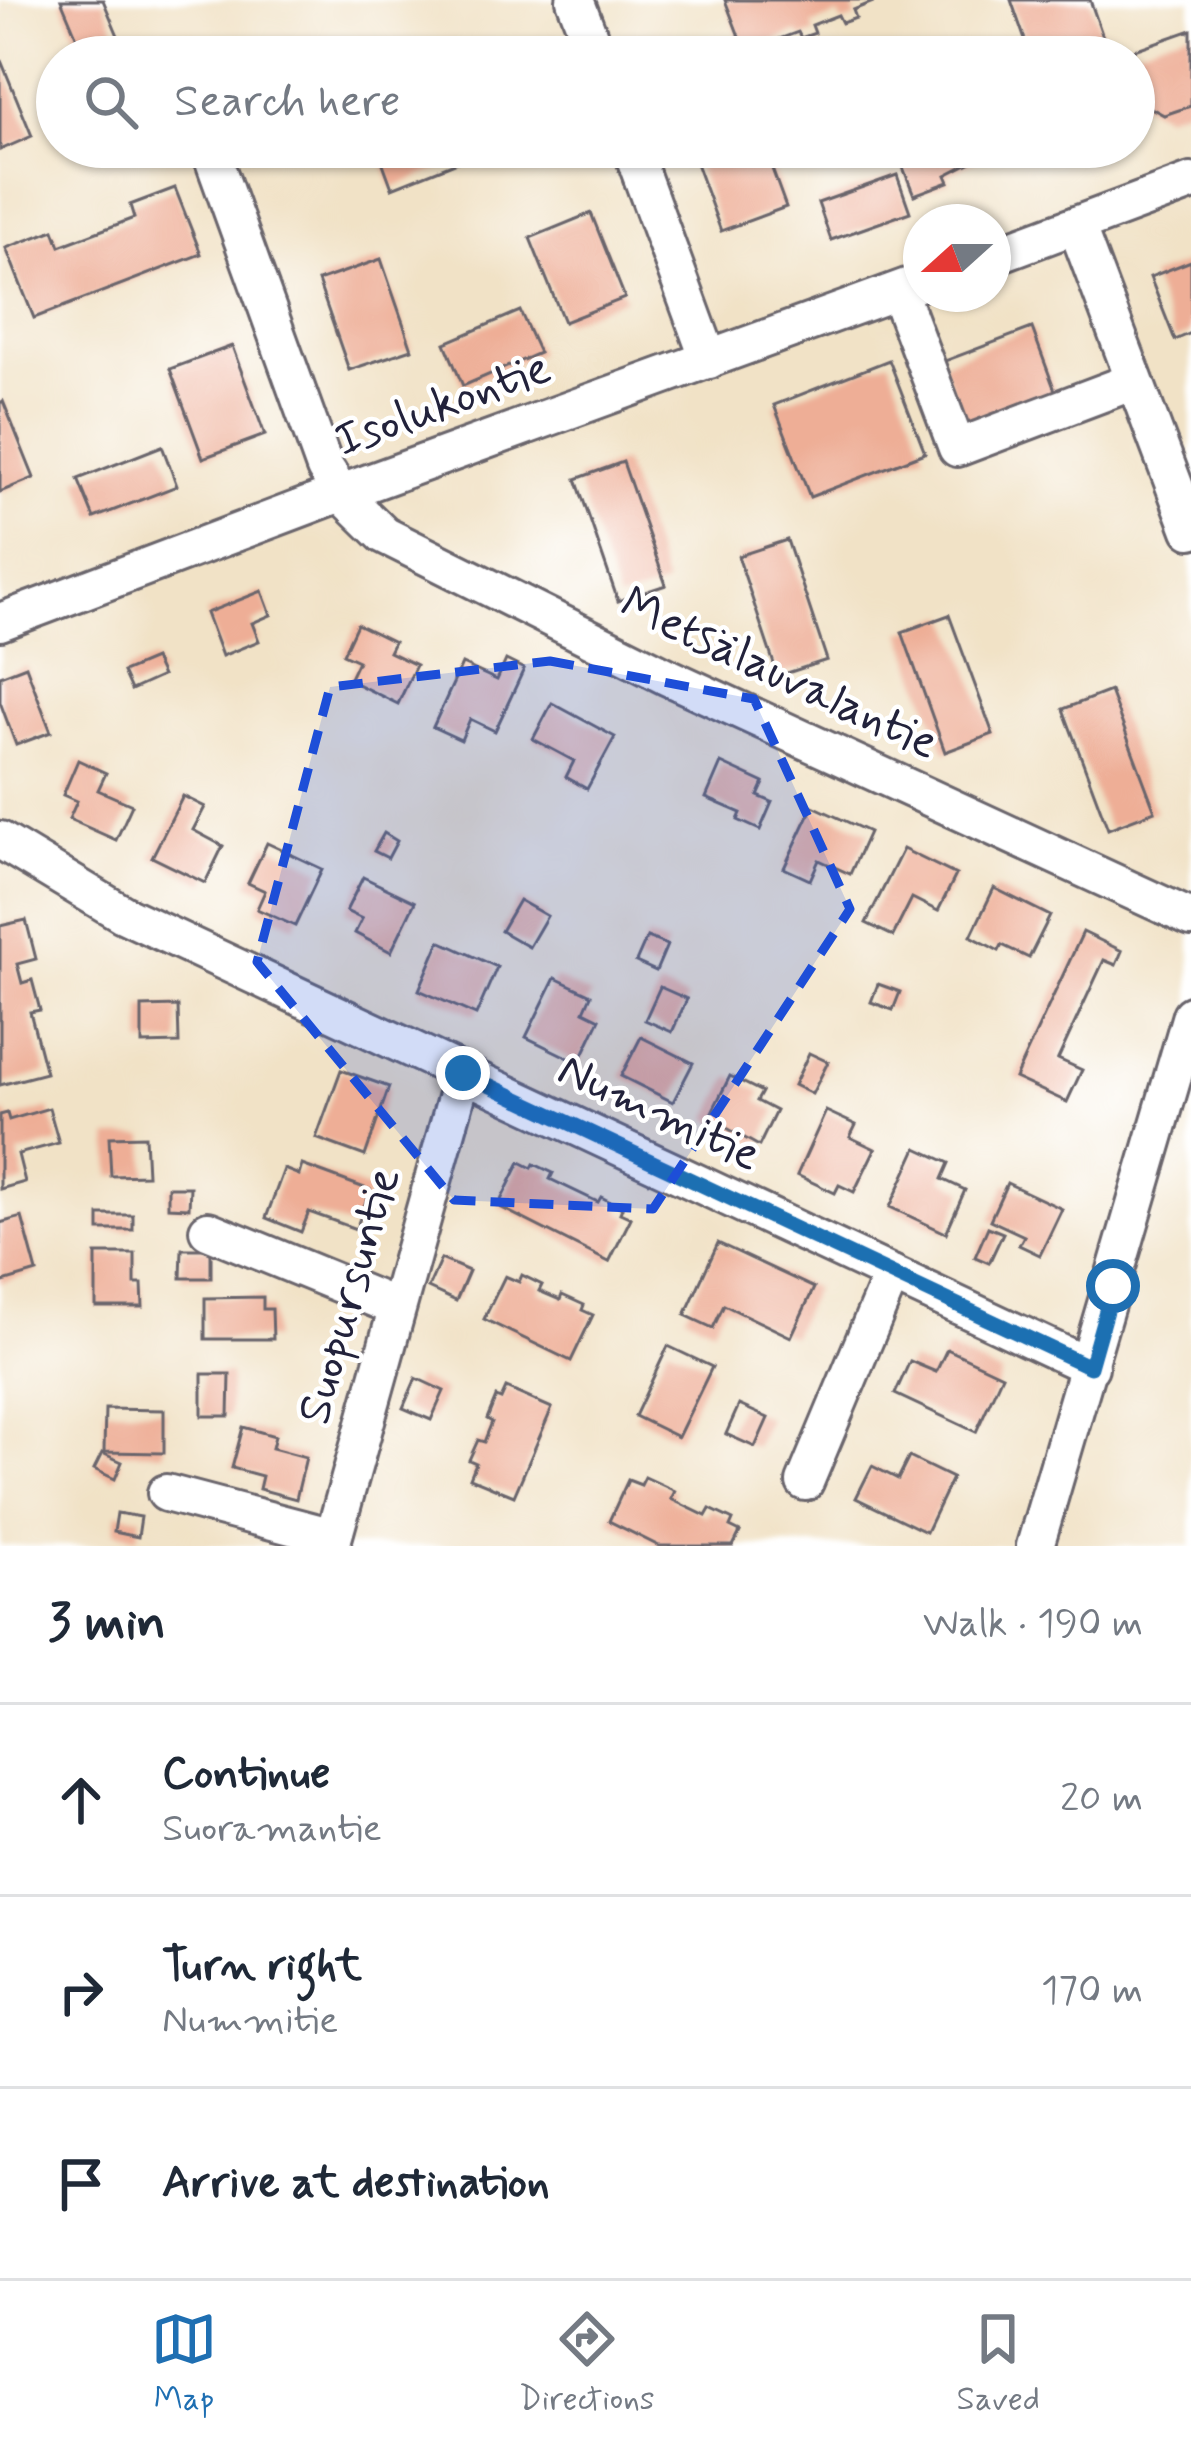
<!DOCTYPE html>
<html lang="en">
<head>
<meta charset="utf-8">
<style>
	body { margin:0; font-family:Mynerve,sans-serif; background:#f2f2f3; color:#1f2937 }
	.compass { position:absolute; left:903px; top:204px; width:108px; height:108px; border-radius:50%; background:#fff; box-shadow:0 3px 9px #0004; rotate:249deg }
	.stop { position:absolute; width:36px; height:36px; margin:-27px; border:9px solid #1f6fb2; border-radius:50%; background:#fff }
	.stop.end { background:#1f6fb2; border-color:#fff; box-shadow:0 3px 12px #0008 }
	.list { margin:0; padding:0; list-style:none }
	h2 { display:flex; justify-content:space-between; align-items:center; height:156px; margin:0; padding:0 48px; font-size:51px }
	h2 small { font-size:39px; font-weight:400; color:#747a83 }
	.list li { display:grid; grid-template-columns:78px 1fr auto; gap:36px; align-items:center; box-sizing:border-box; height:192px; padding:0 48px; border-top:3px solid #e0e1e3 }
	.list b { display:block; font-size:45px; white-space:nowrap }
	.list p { margin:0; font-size:39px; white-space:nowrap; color:#747a83 }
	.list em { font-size:39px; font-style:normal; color:#747a83 }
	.icon { flex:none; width:66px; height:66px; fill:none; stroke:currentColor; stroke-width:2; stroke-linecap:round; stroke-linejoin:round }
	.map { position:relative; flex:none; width:1191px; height:1546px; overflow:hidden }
	.search { position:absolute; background:#fff; box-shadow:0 3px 9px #0004; left:36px; right:36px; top:36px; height:132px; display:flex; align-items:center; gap:30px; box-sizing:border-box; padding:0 42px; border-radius:66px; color:#747a83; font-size:45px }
	.sheet { height:732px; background:#fff }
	nav { display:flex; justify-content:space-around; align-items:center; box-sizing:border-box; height:168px; border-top:3px solid #e0e1e3; background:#fff; font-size:33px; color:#747a83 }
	nav a { display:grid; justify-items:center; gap:6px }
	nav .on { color:#1f6fb2 }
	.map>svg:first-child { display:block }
</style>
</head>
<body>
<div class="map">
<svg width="1191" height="1546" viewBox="0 0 1191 1546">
	<rect width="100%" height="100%" fill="#fff"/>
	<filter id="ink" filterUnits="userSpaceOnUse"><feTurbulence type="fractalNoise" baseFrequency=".00833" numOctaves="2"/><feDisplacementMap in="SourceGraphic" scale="24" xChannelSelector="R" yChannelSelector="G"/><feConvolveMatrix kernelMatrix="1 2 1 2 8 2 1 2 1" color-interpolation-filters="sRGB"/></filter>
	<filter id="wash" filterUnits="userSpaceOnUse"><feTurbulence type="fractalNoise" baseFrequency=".004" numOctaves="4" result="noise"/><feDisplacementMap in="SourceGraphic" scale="48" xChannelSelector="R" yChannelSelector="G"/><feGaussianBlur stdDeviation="2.7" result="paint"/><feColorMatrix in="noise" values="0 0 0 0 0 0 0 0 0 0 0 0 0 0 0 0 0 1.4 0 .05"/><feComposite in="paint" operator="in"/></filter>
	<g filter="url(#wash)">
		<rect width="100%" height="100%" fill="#f1e2c6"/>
		<g id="blocks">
			<g fill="#eeae96">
				<path d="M61 0H103L127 57H85Z"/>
				<path d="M725 0H878L853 10 856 18 842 23 838 15 812 25 815 33 801 38 798 32 760 46 763 53 747 57Z"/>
				<path d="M1011 0H1090L1110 57H1031Z"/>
				<path d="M1191 30V106L1164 115 1142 103 1134 82V57L1117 56Z"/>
				<path d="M0 58 32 136 0 150Z"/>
				<path d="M377 147H495L392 188Z"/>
				<path d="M690 147H764L786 207 721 231Z"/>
				<path d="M895 147H972L977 159 946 175 949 182 914 195Z"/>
				<path d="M897 175 910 212 831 240 818 203Z"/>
				<path d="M175 188 201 254 34 318 6 248 54 230 60 246 134 218 130 205Z"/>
				<path d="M591 213 625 298 564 322 530 238Z"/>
				<path d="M381 259 412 349 349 370 318 281Z"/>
				<path d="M1191 261V333L1175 340 1150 277Z"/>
				<path d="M520 311 539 353 463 386 445 343Z"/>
				<path d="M1032 328 1057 396 968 430 942 362Z"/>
				<path d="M232 346 265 435 203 458 170 369Z"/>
				<path d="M889 360 925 453 810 497 774 405Z"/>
				<path d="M3 401 34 478 0 492V403Z"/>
				<path d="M162 446 177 486 94 518 78 479Z"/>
				<path d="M623 462 666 585 618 601 576 479Z"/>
				<path d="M787 540 827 660 778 676 738 556Z"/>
				<path d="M262 591 271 615 252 623 259 641 222 656 206 613Z"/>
				<path d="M949 615 993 734 945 752 902 632Z"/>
				<path d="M357 624 394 642 389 652 416 665 398 704 349 680 358 661 343 654Z"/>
				<path d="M154 659 162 676 131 690 123 672Z"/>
				<path d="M506 660 524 669 495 731 470 719 461 740 433 727 462 664 497 680Z"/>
				<path d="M26 666 51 732 16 745 0 702V676Z"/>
				<path d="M1110 691 1155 811 1108 829 1063 709Z"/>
				<path d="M552 703 615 737 587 789 566 777 574 761 533 739Z"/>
				<path d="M78 760 106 773 98 790 132 805 116 840 69 819 77 801 63 795Z"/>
				<path d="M721 763 764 783 758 796 772 802 760 830 738 820 741 813 706 798Z"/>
				<path d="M183 796 205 807 193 830 223 846 205 883 152 857Z"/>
				<path d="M813 806 869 832 850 874 819 860 810 880 784 868Z"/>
				<path d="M384 833 397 841 388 858 374 851Z"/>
				<path d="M267 843 322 869 295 926 257 909 265 891 248 883Z"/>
				<path d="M903 849 956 875 938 911 912 898 893 936 866 923Z"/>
				<path d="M363 877 415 902 391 952 355 933 362 919 346 911Z"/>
				<path d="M994 888 1050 916 1029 958 1002 945 999 951 971 936Z"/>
				<path d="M519 900 547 916 529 947 501 931Z"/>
				<path d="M26 920 36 959 17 964 22 983 32 980 40 1010 30 1012 46 1073 0 1085V926Z"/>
				<path d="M1083 932 1122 951 1116 965 1104 960 1058 1059 1082 1070 1067 1102 1015 1078Z"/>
				<path d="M647 937 667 945 656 971 636 962Z"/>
				<path d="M440 941 497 967 476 1015 419 990Z"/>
				<path d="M555 978 591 995 584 1011 600 1019 579 1063 526 1037Z"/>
				<path d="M878 984 900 992 893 1010 871 1002Z"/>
				<path d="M660 987 687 999 672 1032 645 1020Z"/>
				<path d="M178 1006 179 1043 142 1044V1007Z"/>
				<path d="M641 1037 693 1063 673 1102 621 1076Z"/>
				<path d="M809 1053 828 1062 812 1094 794 1085Z"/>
				<path d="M341 1070 389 1087 365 1156 316 1138Z"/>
				<path d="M730 1076 762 1092 757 1101 776 1111 759 1146 709 1118Z"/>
				<path d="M49 1108 59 1143 18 1154 25 1182 0 1189V1115L7 1113 9 1120Z"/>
				<path d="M826 1111 856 1125 850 1137 875 1149 854 1192 839 1185 835 1193 797 1175Z"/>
				<path d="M145 1136 147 1175 111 1176 109 1137Z"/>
				<path d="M917 1148 949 1163 942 1179 965 1190 946 1233 890 1207Z"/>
				<path d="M520 1162 532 1168 534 1164 553 1173 550 1179 598 1202 601 1197 622 1208 620 1213 631 1218 609 1262 498 1206Z"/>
				<path d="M302 1165 370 1190 356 1229 309 1212 301 1232 266 1218 284 1169 299 1175Z"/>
				<path d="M1007 1183 1062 1209 1040 1255 1019 1245 1024 1236 990 1220Z"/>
				<path d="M168 1187H190L189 1208 168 1207Z"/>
				<rect x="99" y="1215" width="34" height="15"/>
				<path d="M22 1217 37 1272 0 1283V1223Z"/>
				<path d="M988 1227 1003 1233 989 1263 975 1257Z"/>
				<path d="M718 1243 814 1288 791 1337 724 1305 713 1328 685 1315Z"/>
				<path d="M182 1249H211V1278H181Z"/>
				<path d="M96 1254H135V1284H142L143 1307H96Z"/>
				<path d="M441 1259 469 1271 456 1301 428 1288Z"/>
				<path d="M522 1275 542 1285 539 1291 560 1300 562 1295 584 1305 582 1310 593 1315 571 1361 484 1319 505 1276 519 1282Z"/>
				<path d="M263 1297V1309H272L273 1339H205V1298Z"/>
				<path d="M668 1346 712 1367 678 1437 635 1416Z"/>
				<path d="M947 1349 1002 1375 976 1432 895 1394 910 1361 936 1372Z"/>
				<path d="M202 1374H230L229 1416H202Z"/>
				<path d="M416 1378 444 1391 431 1420 403 1408Z"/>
				<path d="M506 1388 552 1408 514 1496 470 1478 476 1463 469 1460 478 1440 484 1442 492 1422 487 1419 496 1397 501 1399Z"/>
				<path d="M739 1405 768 1418 755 1447 726 1434Z"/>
				<path d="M105 1409 164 1410V1453L104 1452Z"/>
				<path d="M243 1427 275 1436 272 1448 306 1457 296 1499 259 1489 262 1476 232 1468Z"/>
				<path d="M102 1453 122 1462 115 1479 94 1469Z"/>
				<path d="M909 1457 952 1478 926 1532 856 1498 872 1466 898 1479Z"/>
				<path d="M645 1477 675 1491 671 1499 706 1516 710 1509 733 1520 730 1527 740 1532 733 1546H659L609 1521 628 1480 641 1485Z"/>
				<path d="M117 1513 141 1517 138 1537 114 1532Z"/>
			</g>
		</g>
	</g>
	<g filter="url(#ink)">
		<use href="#blocks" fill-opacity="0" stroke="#6a656c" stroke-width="3"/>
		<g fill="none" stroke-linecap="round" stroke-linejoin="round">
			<g stroke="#6a656c" stroke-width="42">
				<g id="minor">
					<path d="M575 0 597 57"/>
					<path d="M209 147 325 468 341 493 384 535 668 677 1191 918"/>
					<path d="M631 147 709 360"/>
					<path d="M1076 225 1191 530"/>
					<path d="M993 256 1191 182"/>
					<path d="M898 291 957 448 1134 381"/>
					<path d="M0 622 341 493 921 282"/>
					<path d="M0 840 123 914 1090 1367"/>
					<path d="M208 1230 396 1307"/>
					<path d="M805 1482 892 1274"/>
					<path d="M166 1493 333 1537"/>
					<path d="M331 1546 463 1073"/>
					<path d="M1035 1546 1191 1015"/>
				</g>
			</g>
			<use href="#minor" stroke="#fff" stroke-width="36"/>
		</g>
	</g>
	<g fill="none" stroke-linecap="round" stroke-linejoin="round" filter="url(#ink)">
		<path stroke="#1f6fb2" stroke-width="15" d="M463 1073 1090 1367 1113 1286"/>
	</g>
	<path fill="#1d4ed8" fill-opacity="0.2" stroke="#1d4ed8" stroke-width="9" stroke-dasharray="24 15" stroke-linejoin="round" d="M550 661 754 699 850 909 653 1209 454 1200 257 962 330 687Z"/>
	<g text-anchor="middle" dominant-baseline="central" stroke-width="9" stroke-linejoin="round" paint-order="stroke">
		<g font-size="48" fill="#22223b" stroke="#fff">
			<text transform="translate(443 405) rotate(-20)">Isolukontie</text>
			<text transform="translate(779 674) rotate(25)">Metsälauvalantie</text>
			<text transform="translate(659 1113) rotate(25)">Nummitie</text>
			<text transform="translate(350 1296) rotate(-74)">Suopursuntie</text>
		</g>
	</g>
</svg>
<svg class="compass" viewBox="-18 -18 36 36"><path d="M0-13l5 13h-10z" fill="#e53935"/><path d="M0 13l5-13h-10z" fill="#747a83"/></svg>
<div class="stop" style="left:1113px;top:1286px"></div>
<div class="stop end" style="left:463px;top:1073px"></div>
<div class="search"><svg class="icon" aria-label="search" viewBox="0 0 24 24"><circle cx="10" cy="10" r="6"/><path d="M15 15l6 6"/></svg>Search here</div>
</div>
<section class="sheet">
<h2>3 min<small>Walk · 190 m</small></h2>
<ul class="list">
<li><svg class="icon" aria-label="ahead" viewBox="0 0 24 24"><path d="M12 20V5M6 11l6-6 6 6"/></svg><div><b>Continue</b><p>Suoramantie</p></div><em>20 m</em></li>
<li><svg class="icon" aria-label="right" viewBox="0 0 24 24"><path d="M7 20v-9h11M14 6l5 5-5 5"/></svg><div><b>Turn right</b><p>Nummitie</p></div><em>170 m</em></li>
<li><svg class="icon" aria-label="arrive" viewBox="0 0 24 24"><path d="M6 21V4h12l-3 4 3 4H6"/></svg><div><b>Arrive at destination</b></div></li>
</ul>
</section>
<nav>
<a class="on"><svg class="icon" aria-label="map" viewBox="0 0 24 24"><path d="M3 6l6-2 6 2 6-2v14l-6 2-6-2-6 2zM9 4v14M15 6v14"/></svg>Map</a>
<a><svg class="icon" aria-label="directions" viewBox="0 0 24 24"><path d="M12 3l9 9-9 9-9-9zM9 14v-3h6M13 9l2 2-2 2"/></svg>Directions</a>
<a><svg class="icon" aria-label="saved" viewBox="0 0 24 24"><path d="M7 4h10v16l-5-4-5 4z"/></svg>Saved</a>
</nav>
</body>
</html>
